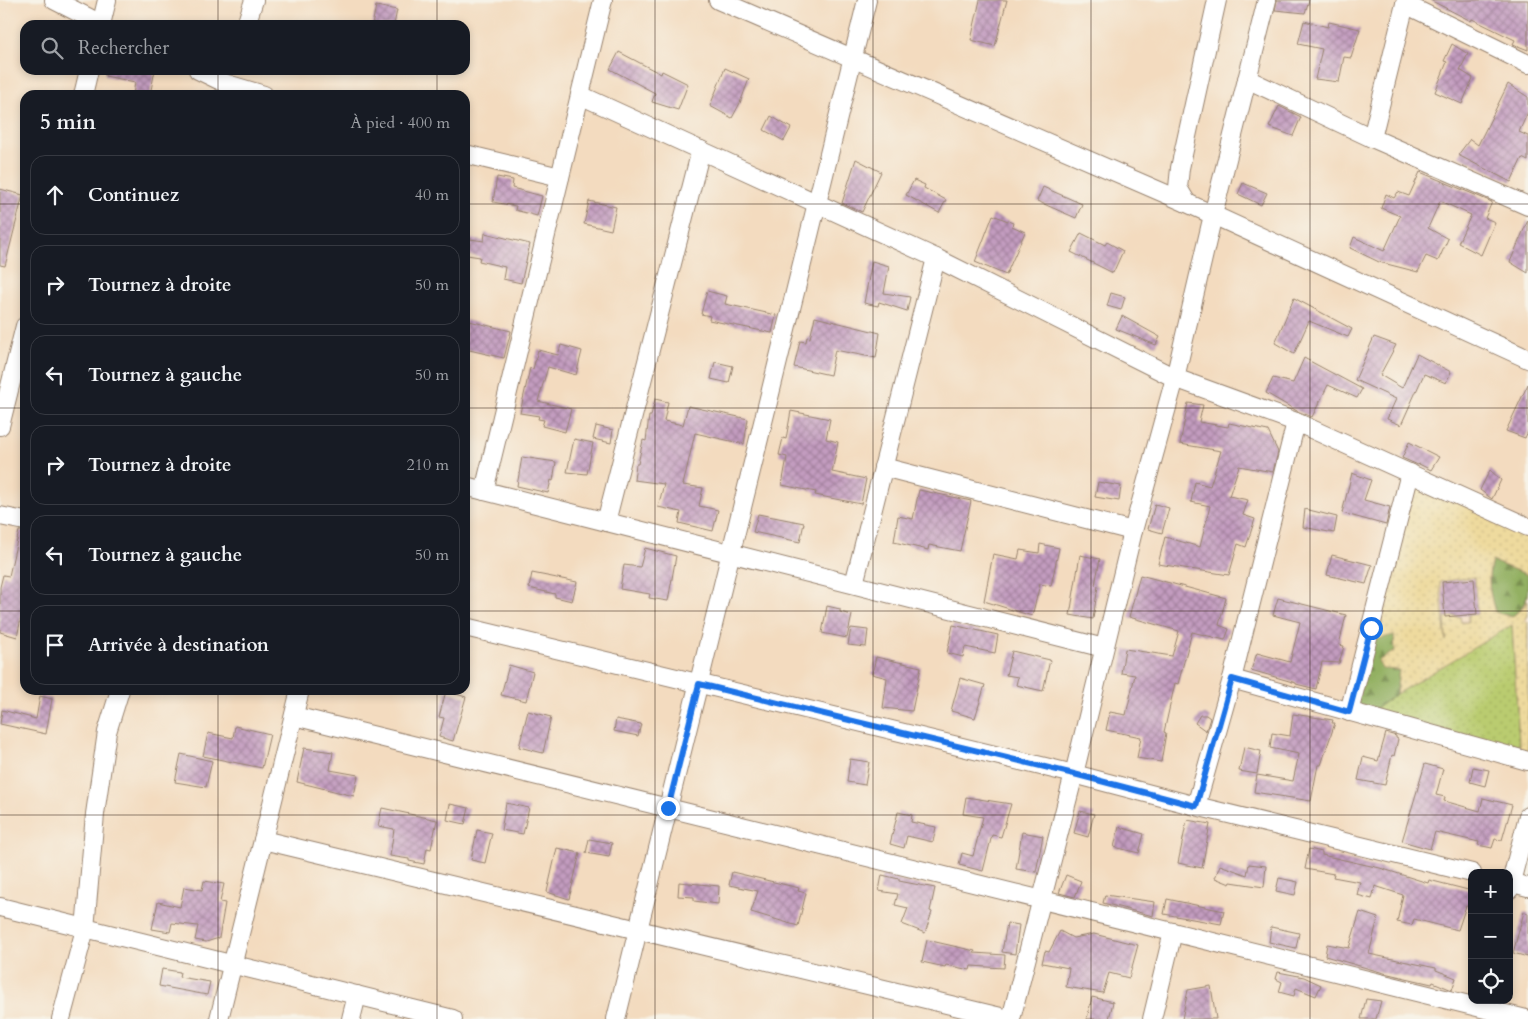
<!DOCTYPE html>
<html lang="fr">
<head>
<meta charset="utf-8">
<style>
	body { margin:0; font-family:Cardo,serif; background:#242831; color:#f1f3f6 }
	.controls { position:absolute; right:15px; bottom:15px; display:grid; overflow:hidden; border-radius:10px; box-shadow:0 2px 8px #0003 }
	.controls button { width:45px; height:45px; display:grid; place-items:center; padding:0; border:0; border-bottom:1px solid #363941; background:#171b24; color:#f1f3f6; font:25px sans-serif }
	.stop { position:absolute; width:15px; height:15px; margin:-11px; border:4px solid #1a73e8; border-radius:50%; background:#fff }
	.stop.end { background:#1a73e8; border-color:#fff; box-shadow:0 1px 5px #0008 }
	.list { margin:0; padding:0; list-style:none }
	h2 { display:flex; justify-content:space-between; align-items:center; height:65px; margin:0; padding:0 20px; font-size:21px }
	h2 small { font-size:16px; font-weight:400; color:#9ea1a6 }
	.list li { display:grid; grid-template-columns:32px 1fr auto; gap:15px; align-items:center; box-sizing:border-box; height:80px; margin:0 10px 10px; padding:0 10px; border:1px solid #363941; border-radius:15px }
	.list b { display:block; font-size:19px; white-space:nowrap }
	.list em { font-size:16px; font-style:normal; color:#9ea1a6 }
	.icon { flex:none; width:28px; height:28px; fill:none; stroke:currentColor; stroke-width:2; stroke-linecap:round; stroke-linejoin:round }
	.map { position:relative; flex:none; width:1528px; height:1019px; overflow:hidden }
	.search { position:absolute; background:#171b24; box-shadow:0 2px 8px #0003; left:20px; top:20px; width:450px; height:55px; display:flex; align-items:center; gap:12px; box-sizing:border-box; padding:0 18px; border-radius:15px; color:#9ea1a6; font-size:19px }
	.panel { position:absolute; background:#171b24; box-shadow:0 2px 8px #0003; left:20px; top:90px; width:450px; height:605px; border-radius:15px }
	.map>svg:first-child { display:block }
</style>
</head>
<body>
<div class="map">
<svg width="1528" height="1019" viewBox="0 0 1528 1019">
	<defs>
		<pattern id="grass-dots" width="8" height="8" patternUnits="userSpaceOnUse" patternTransform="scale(1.25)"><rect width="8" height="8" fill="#bacc6f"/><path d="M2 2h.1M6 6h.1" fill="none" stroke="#a1af60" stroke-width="1.8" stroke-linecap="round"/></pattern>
		<pattern id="forest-firs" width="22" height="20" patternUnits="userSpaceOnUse" patternTransform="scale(1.25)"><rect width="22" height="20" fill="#93b062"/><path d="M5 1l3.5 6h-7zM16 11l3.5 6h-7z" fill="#798f50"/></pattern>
		<pattern id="sand-dots" width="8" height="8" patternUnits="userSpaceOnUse" patternTransform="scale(1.25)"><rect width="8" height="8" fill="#eeda9e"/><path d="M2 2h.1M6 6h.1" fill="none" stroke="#cdbb88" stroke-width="1.8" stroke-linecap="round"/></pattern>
		<pattern id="building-cross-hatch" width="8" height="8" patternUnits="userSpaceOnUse" patternTransform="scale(1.25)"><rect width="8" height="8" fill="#c39cc0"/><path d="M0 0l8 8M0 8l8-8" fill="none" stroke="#a07f9b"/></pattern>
	</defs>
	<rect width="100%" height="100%" fill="#f7f3e8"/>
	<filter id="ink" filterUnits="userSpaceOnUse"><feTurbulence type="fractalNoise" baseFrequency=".02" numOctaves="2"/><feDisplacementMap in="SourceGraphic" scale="10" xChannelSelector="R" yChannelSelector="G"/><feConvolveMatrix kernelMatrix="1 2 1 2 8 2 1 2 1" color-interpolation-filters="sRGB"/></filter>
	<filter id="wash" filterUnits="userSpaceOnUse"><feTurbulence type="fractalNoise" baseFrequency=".0096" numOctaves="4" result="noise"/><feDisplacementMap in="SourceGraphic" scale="20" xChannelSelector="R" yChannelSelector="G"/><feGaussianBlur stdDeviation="1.12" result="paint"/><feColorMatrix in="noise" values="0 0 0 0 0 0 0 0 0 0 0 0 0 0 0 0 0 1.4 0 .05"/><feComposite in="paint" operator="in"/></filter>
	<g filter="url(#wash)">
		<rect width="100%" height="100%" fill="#f3dbbf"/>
		<path fill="url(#grass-dots)" stroke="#7a7b46" d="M1512 624 1520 759 1365 716 1396 694Z"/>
		<g fill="url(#forest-firs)" stroke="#676d40">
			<path d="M1492 561 1528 575C1528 599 1528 601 1512 617L1495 612C1489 592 1487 581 1492 561Z"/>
			<path d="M1394 634 1399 670 1396 694 1365 716 1349 712 1367 642Z"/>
		</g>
		<path fill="url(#sand-dots)" stroke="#94825e" fill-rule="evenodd" d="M1410 473 1528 527V575L1492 561C1486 579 1490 594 1495 612L1512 617 1524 606 1528 600V616L1524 621 1528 622V761L1520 759 1512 625 1396 694 1399 670 1382 669 1378 661 1395 651 1394 635 1367 642 1371 628 1383 624 1381 620ZM1474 577 1477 614 1468 615V622H1461L1460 616 1445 617 1446 641 1440 582Z"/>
		<g id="blocks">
			<g fill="url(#building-cross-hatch)">
				<path d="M980 0H1007L995 46 971 40Z"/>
				<path d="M1277 0H1309L1305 13 1275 10Z"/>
				<path d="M1430 0H1528V50L1513 44 1515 40 1472 19 1471 21Z"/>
				<path d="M376 6 397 10 394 25H372Z"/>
				<path d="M1304 21 1328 27 1329 22 1360 29 1351 58 1344 57 1339 82 1315 79 1322 49 1298 44Z"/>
				<path d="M1452 44 1468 54 1460 70 1473 78 1462 104 1435 92 1447 62 1444 61Z"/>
				<path d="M619 52 661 74 662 71 688 84 678 110 652 102 655 93 610 69Z"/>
				<path d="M725 68 749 79 740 103 732 118 710 106Z"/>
				<path d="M105 70H155L150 95H133L135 82 105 76Z"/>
				<path d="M1508 84 1528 97V112L1519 132 1528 136V161L1522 158 1511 182 1458 155 1470 139 1478 145Z"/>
				<path d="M1279 106 1301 117 1293 136 1269 127Z"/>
				<path d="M771 116 791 128 784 141 764 130Z"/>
				<path d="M856 159 881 172 862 212 842 203Z"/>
				<path d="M1420 172 1492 202 1485 218 1495 222 1481 255 1458 243 1471 215 1440 201 1428 228 1448 239 1438 261 1426 256 1418 272 1379 262 1350 248 1354 237 1384 251 1400 216 1381 208 1386 194 1394 198 1398 192 1409 196Z"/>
				<path d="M497 177 513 180 512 188 542 196 537 216 515 210 516 206 493 202Z"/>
				<path d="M914 180 925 185 924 188 946 200 939 213 906 195Z"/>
				<path d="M1243 183 1267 193 1261 205 1238 194Z"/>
				<path d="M1043 187 1082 204 1076 218 1037 201Z"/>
				<path d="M0 189 23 195 5 266 0 265Z"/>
				<path d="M589 201 616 207 611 230 584 224Z"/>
				<path d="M993 215 1013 223 1012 226 1025 232 1006 275 975 262Z"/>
				<path d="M1528 220V273L1510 262Z"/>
				<path d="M485 233 530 244 521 283 503 279 505 267 479 261 480 257 467 255 470 239 484 241Z"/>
				<path d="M1081 233 1105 245 1107 242 1123 251 1113 273 1071 252Z"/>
				<path d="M872 261 889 266 884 293 910 297 907 311 879 302 878 306 864 303Z"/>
				<path d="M707 291 727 296 725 304 776 315 772 333 709 320 710 316 701 314Z"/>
				<path d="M1111 293 1125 297 1121 310 1107 306Z"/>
				<path d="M1294 298 1352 329 1348 337 1309 321 1294 354 1275 343Z"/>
				<path d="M1122 316 1160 337 1156 345 1116 329Z"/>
				<path d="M815 317 880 333 876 358 835 350 830 375 794 367 800 341 806 342 807 337 810 338Z"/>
				<path d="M465 320 511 331 504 358 465 349Z"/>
				<path d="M1374 337 1396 345 1380 375 1402 388 1417 354 1451 372 1446 383 1424 374 1401 425 1387 419 1396 399 1355 380Z"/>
				<path d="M561 345 582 351 576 375 548 367 538 401 571 409 565 432 542 426 544 420 538 419 539 416 520 413 530 368 533 369 538 350 558 355Z"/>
				<path d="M1304 358 1362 389 1357 398 1328 385 1312 417 1297 411 1266 393 1273 378 1293 383Z"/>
				<path d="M715 362 733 366 729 383 711 379Z"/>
				<path d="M1528 384V431L1525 438 1506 431Z"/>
				<path d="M655 399 668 402 664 421 683 425 688 406 748 419 744 444 695 433 683 485 703 488 699 506 718 510 713 531 679 523 681 512 658 507 664 484 634 480 636 464H638L643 440 646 441 649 416H651Z"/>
				<path d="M1188 403 1203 405 1199 422 1228 427 1229 423 1268 431 1278 452 1273 472 1239 466 1229 496 1248 500 1243 515 1255 519 1246 547 1238 544 1229 575 1158 564 1165 537 1200 547 1210 506 1191 502 1195 482 1210 486 1221 451 1180 444Z"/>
				<path d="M791 411 830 419 826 439 838 442 832 472 866 479 861 504 815 495 816 492 782 485 787 457 779 455 783 438 786 439Z"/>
				<path d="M596 426 613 430 611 443 593 439Z"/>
				<path d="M574 439 593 443 587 474 567 472Z"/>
				<path d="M1409 442 1439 457 1431 470 1419 464 1418 465 1402 458Z"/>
				<path d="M522 457 556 462 553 481 551 480 548 493 517 486Z"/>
				<path d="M1490 470 1501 480 1492 499 1480 490Z"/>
				<path d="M1352 473 1371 480 1364 500 1390 507 1386 525 1342 513Z"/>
				<path d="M1098 482 1121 486 1119 501 1095 497Z"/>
				<path d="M919 490 971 501 960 551 929 545 928 550 894 542 898 516 913 519Z"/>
				<path d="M1155 504 1169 508 1162 533 1148 529Z"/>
				<path d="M1305 509 1337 517 1334 533 1303 527Z"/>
				<path d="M758 514 804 523 800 542 753 532Z"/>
				<path d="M19 531H25V600L17 637 0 632V587L3 575 9 576Z"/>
				<path d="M1040 544 1059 548 1051 586 1040 584 1032 616 984 601 993 554 1018 559 1020 550 1039 553Z"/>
				<path d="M645 548 676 556 668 601 649 598 650 594 620 589 624 565 640 567Z"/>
				<path d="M1080 555 1100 559 1095 585 1098 586 1093 619 1070 615Z"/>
				<path d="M1332 555 1372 565 1366 584 1327 575Z"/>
				<path d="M532 573 577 582 572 601 555 597V594L529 588Z"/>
				<path d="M1140 575 1226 598 1219 625 1229 629 1225 640 1192 632 1178 684 1175 683 1171 701 1164 732 1166 733 1161 762 1137 758 1141 737 1106 730 1110 712 1126 715 1135 675 1121 673 1125 649 1172 656 1179 631 1129 617Z"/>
				<path d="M1474 579 1477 614 1445 617 1442 582Z"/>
				<path d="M1278 598 1346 615 1339 645 1344 646 1339 663 1322 662 1316 689 1296 684V683L1251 670 1257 653 1290 662 1300 622 1273 615Z"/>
				<path d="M827 606 840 609V612L852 615 847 638 822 633Z"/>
				<path d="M953 625 998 635 995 653 965 647 963 657 947 653Z"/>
				<path d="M851 628 868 630 866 647 848 645Z"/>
				<path d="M1012 651 1050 660 1043 691 1016 685 1018 677 1006 675Z"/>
				<path d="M876 657 921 667 912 711 883 708 887 678 872 674Z"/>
				<path d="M509 665 533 672 526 701 501 695Z"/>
				<path d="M960 678 985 685 975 718 951 711Z"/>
				<path d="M446 691 466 697 453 741 439 737 444 718 439 717Z"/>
				<path d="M40 696 52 699 46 734 0 724 2 710 36 719Z"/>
				<path d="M528 711 551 717 543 753 519 747Z"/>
				<path d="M1293 714 1333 720 1332 723H1335L1321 765H1318L1311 801 1254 792 1257 775 1293 781 1299 754 1270 748 1272 733 1290 736Z"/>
				<path d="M1200 715H1206L1210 718 1206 731 1195 723Z"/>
				<path d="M616 719 641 724 638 736 614 731Z"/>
				<path d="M235 726 270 734 262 768 203 756 208 733 233 738Z"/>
				<path d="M1386 733 1396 736V738L1398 739 1394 756 1392 755 1385 785 1358 780 1363 757 1378 761Z"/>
				<path d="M1244 747 1261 751 1257 774 1239 771Z"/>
				<path d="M304 748 333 752 330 770 358 775 354 796 297 782Z"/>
				<path d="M181 754 212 761 206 787 175 782Z"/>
				<path d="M850 759 869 762 865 785 847 782Z"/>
				<path d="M1425 764 1443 769 1436 795 1445 797 1444 801 1480 811 1483 798 1512 805 1502 840 1495 839 1492 848 1478 845 1479 842 1435 832 1430 849 1402 841Z"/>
				<path d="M1473 767 1489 770 1485 786 1470 782Z"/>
				<path d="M966 797 1011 804 1001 837 992 835 983 871 959 865 962 853 973 856 983 817 963 814Z"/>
				<path d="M506 803 529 808 523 834 501 830Z"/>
				<path d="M450 804 469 808 465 824 447 820Z"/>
				<path d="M382 808 437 820 431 849 427 848 424 864 409 861V859L390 856 394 829 378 826Z"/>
				<path d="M1080 811 1094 814 1088 837 1074 833Z"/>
				<path d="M898 812 912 815 911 822 936 827 933 842 907 836 904 848 890 844Z"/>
				<path d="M1187 820 1210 824 1202 868 1178 863Z"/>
				<path d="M1119 827 1144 834 1139 853 1114 847Z"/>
				<path d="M477 830 492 833 485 863 471 860Z"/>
				<path d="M1022 832 1043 836 1036 872 1016 869Z"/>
				<path d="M589 839 612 843 609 857 586 853Z"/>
				<path d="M557 848 580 853 569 899 547 892Z"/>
				<path d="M1309 849 1322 852V855L1380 868 1428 883 1429 880 1472 891V907L1466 906 1458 930 1414 919 1412 925 1397 922 1403 895 1375 886 1372 899 1357 895 1360 882 1333 877 1334 874 1305 869Z"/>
				<path d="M1249 864 1266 866 1264 887 1231 882 1230 884 1215 878 1220 865 1247 875Z"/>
				<path d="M732 872 799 888 798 891 806 893 798 926 751 912 758 891 729 885Z"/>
				<path d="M882 875 899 879V881L935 888 930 911 932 912 925 933 902 924 908 908 895 905 898 894 879 891Z"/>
				<path d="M1066 875 1081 881 1075 897 1059 893Z"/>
				<path d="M1279 878 1298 882 1295 895 1276 891Z"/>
				<path d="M204 881 224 884 220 902 225 903 219 938 206 942 195 940 198 926 172 923 170 932 152 929 158 902 180 907 184 887 202 890Z"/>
				<path d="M679 882 719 886 718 904 694 901V897L678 896Z"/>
				<path d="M1105 895 1155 902 1153 916 1103 903Z"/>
				<path d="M1167 899 1224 911 1221 924 1164 914Z"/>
				<path d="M1360 912 1378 918 1369 954 1436 968V970L1456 978 1452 990 1433 982 1432 984 1384 973 1325 956 1327 944 1349 948Z"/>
				<path d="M1524 912 1528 913V957L1513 953Z"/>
				<path d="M1007 923 1019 925 1015 954 1002 952Z"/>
				<path d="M1271 927 1299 933 1296 948 1269 942Z"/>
				<path d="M1060 931 1073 938 1094 934 1138 945 1129 978 1109 973 1103 993 1066 987 1069 968 1042 963 1045 951 1049 952Z"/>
				<path d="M927 940 975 951 974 953 1005 955 1004 968 971 966 970 970 946 965 945 967 922 962Z"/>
				<path d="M162 969 180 972 179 977 210 982 207 995 159 986Z"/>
				<path d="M1278 972 1304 977 1321 985 1316 996 1296 988 1294 996 1279 992 1282 982 1276 979Z"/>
				<path d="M1211 986 1216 1019H1182L1188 990Z"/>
				<path d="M1092 997 1113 1002 1109 1019H1087Z"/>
				<path d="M1366 999 1381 1001 1376 1019H1361Z"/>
			</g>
		</g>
	</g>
	<g filter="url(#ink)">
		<use href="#blocks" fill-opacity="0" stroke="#97826e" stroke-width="1"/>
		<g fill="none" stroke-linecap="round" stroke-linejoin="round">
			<g stroke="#97826e" stroke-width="20">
				<g id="minor">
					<path d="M54 0 103 25"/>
					<path d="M718 0 1187 203 1528 359"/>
					<path d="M1405 4 1528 64"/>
					<path d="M101 25 107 0"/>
					<path d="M246 25 254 0"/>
					<path d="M198 70 227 84 264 95"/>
					<path d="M1247 79 1372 138 1528 206"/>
					<path d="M83 95 89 70"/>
					<path d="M580 95 936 258 1175 378 1296 422 1528 527"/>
					<path d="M1372 138 1406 0"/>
					<path d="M465 154 560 177"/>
					<path d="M1187 203 1178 188 1180 168 1217 0"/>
					<path d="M0 426 25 326"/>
					<path d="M883 467 1133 531"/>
					<path d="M465 486 1104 648"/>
					<path d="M484 491 603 0"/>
					<path d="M0 516 25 521"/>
					<path d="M606 522 701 150"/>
					<path d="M854 584 936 258"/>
					<path d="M465 627 1074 774 1196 806 1472 873"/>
					<path d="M1232 679 1528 761"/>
					<path d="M1349 712 1410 473"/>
					<path d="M294 716 1526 1019"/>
					<path d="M1196 806 1232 679 1296 422"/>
					<path d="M263 840 1009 1019"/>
					<path d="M1509 882 1528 887"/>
					<path d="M1509 890 1528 816"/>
					<path d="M0 907 453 1019"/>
					<path d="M61 1019 85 929 95 814 107 732 120 690"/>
					<path d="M219 1019 300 690"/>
					<path d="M351 1019 357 995"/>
					<path d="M616 1019 867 0"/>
					<path d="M1011 1019 1074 774 1133 531 1175 378 1213 215 1267 0"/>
					<path d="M1152 1019 1173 932"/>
				</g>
			</g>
			<use href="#minor" stroke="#fff" stroke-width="18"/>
		</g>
	</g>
	<g fill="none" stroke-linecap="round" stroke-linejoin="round" filter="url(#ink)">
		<path stroke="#1a73e8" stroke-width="6" d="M668 808 699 684 1074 774 1196 806 1232 679 1349 712 1371 628"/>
	</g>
	<path fill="none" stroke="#3b2a1e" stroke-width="1" stroke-opacity="0.55" d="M218 0V25M437 0V25M655 0V1019M873 0V1019M1091 0V1019M1310 0V1019M218 70V95M437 70V95M0 204H25M465 204H1528M0 408H25M465 408H1528M0 611H25M465 611H1528M218 690V1019M437 690V1019M0 815H1528"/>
</svg>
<div class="controls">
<button>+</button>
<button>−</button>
<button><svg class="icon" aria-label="locate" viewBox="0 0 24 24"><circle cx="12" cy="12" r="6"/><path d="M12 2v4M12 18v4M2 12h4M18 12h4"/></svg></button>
</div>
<div class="stop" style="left:1371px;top:628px"></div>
<div class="stop end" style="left:668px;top:808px"></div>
<div class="search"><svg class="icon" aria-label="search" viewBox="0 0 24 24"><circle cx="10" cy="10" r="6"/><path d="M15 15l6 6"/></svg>Rechercher</div>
<section class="panel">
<h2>5 min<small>À pied · 400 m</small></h2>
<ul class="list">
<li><svg class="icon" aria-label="ahead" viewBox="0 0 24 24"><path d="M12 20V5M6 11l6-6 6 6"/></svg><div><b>Continuez</b></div><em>40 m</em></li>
<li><svg class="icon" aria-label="right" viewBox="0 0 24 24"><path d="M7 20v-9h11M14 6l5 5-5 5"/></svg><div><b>Tournez à droite</b></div><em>50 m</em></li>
<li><svg class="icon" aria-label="left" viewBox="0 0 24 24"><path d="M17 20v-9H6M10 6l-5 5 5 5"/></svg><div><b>Tournez à gauche</b></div><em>50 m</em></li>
<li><svg class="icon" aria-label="right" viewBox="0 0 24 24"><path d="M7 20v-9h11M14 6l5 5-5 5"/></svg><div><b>Tournez à droite</b></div><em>210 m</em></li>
<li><svg class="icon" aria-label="left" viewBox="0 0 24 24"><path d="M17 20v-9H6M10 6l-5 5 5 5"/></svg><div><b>Tournez à gauche</b></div><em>50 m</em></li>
<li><svg class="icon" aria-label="arrive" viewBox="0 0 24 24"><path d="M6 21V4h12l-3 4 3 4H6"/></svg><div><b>Arrivée à destination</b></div></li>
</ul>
</section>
</div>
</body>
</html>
